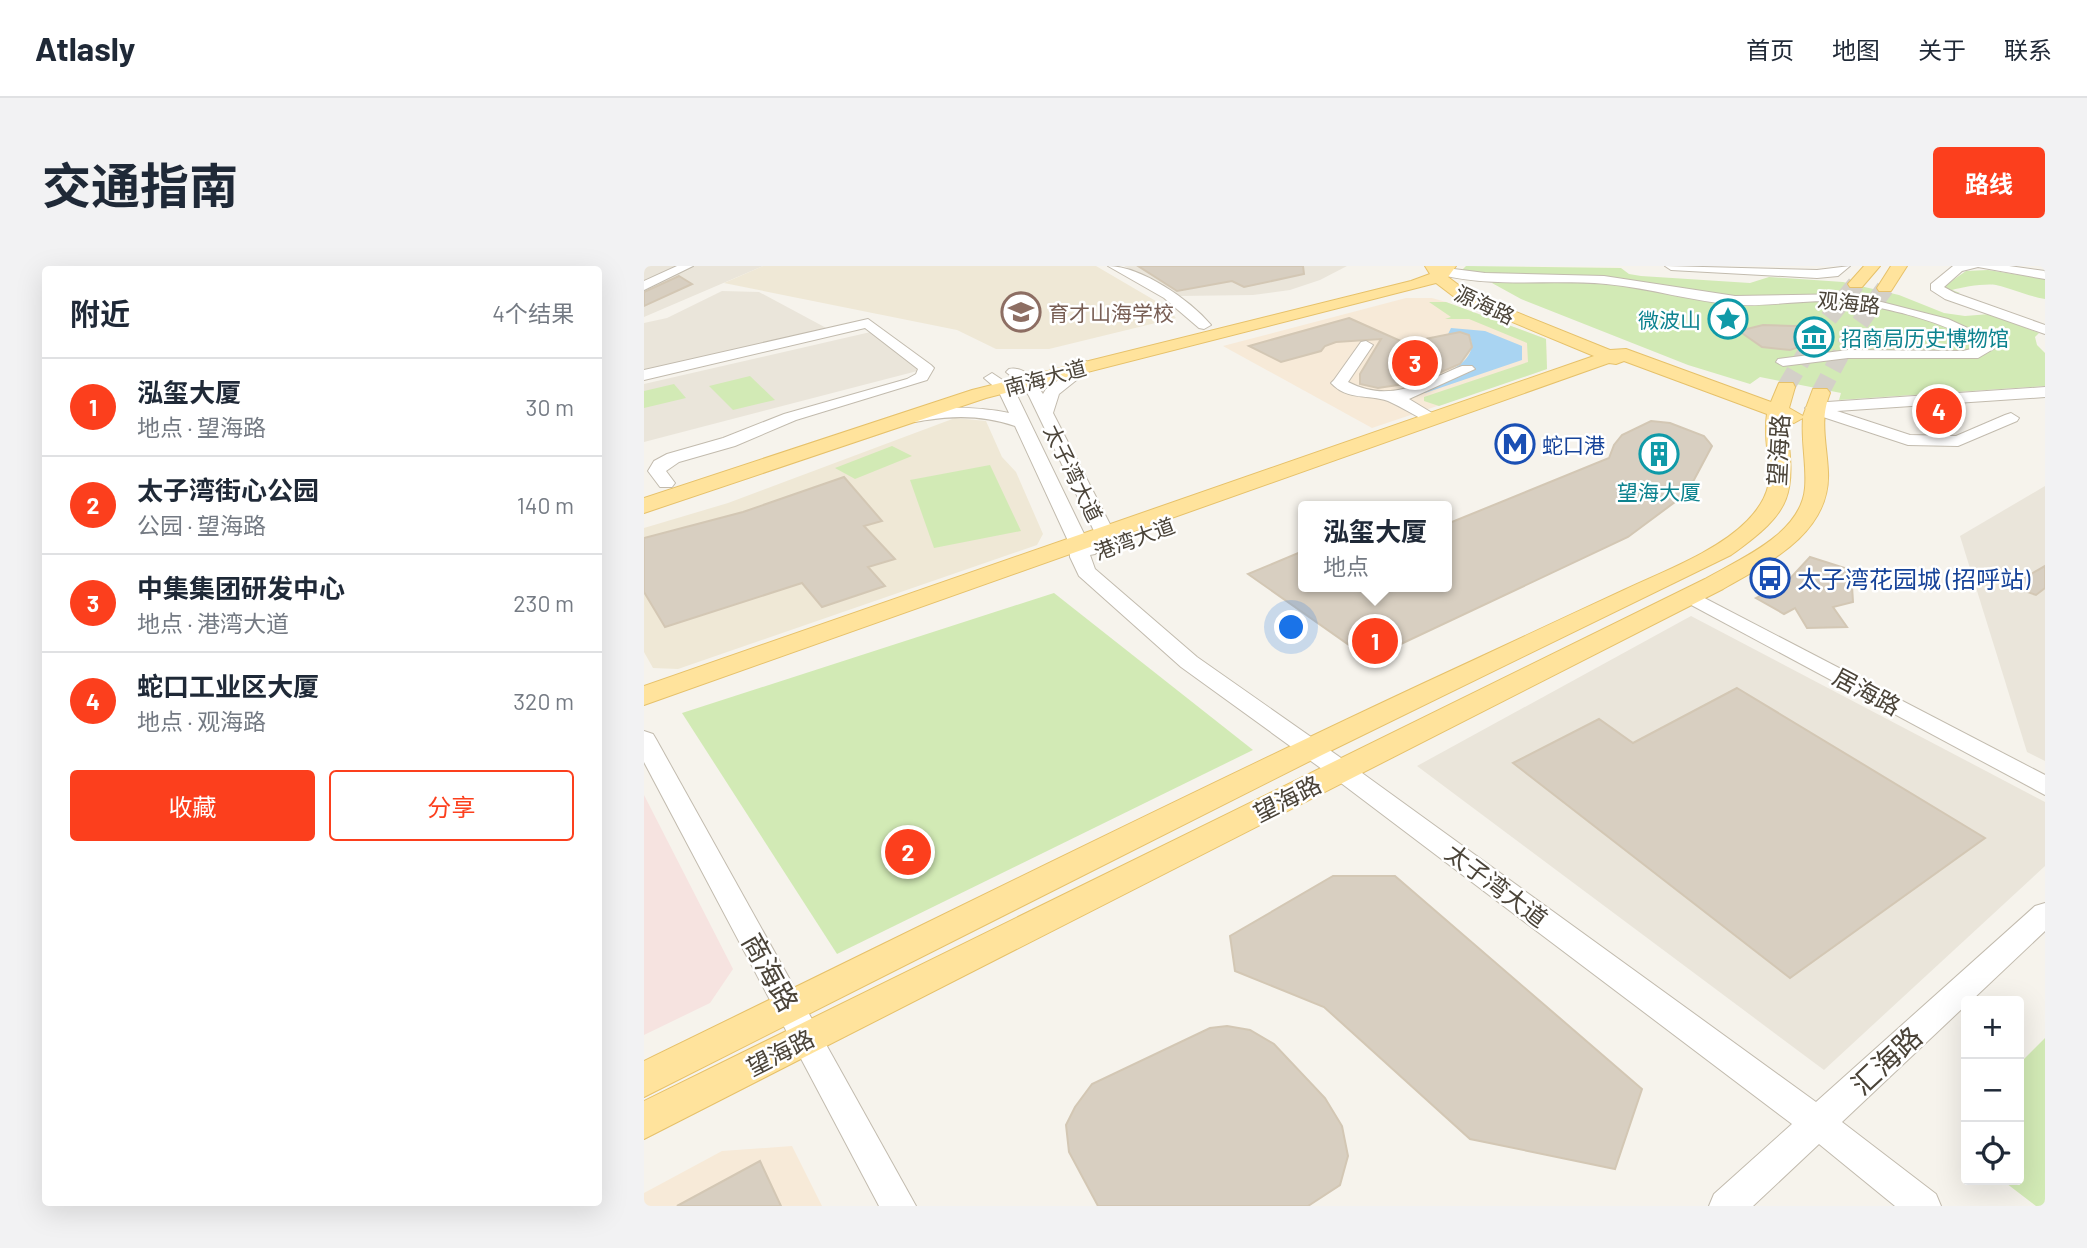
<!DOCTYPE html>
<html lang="zh">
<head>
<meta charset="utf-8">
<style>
	body { margin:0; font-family:Barlow,"Noto Sans SC",sans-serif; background:#f2f2f3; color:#1f2937 }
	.controls { position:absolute; right:21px; bottom:21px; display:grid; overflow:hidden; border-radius:7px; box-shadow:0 7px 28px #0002 }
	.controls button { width:63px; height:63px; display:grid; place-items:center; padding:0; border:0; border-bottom:2px solid #e0e1e3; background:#fff; color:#1f2937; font:35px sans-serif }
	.you { position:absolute; left:648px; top:362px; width:24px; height:24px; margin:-18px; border:5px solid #fff; border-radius:50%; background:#1a73e8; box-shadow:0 0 0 10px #1a73e833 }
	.badge { display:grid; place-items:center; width:46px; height:46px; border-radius:50%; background:#fc3f1d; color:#fff; font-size:23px; font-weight:700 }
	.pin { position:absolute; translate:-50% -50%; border:4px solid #fff; box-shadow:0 2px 7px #0006 }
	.popup { position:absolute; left:654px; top:235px; width:154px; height:91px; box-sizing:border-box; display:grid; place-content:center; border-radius:7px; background:#fff; filter:drop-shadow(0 2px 5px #0005); font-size:23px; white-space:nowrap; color:#747a83 }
	.popup b { font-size:26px; color:#1f2937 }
	.popup::after { content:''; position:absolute; left:50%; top:100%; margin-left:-14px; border:14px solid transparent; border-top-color:#fff }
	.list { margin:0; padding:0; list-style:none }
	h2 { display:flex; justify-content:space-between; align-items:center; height:91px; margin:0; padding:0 28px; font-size:30px }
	h2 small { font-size:23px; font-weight:400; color:#747a83 }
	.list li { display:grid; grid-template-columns:46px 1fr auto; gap:21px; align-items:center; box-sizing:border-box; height:98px; padding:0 28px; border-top:2px solid #e0e1e3 }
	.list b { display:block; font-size:26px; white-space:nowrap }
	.list p { margin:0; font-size:23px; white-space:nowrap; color:#747a83 }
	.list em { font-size:23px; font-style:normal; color:#747a83 }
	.actions { display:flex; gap:14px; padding:21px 28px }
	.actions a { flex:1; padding:16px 0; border:2px solid #fc3f1d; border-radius:7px; text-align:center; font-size:24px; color:#fc3f1d }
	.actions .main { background:#fc3f1d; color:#fff }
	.icon { flex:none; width:38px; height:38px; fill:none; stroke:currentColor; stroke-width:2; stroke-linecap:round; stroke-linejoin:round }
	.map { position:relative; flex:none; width:1401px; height:940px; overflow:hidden; border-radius:7px }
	header { display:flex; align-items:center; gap:42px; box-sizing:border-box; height:98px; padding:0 35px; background:#fff; border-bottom:2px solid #e0e1e3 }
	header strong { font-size:33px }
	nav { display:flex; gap:38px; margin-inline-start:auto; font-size:24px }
	.intro { display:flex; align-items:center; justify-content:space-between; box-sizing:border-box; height:168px; padding:0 42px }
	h1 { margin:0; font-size:49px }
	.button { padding:18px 32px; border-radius:7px; background:#fc3f1d; color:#fff; font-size:24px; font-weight:700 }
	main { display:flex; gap:42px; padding:0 42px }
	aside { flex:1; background:#fff; border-radius:7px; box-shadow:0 7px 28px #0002 }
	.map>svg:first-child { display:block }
</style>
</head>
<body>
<header>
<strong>Atlasly</strong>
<nav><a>首页</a><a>地图</a><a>关于</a><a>联系</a></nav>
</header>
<div class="intro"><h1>交通指南</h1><a class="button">路线</a></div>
<main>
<aside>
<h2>附近<small>4个结果</small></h2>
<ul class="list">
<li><span class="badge">1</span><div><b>泓玺大厦</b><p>地点 · 望海路</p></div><em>30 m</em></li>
<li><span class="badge">2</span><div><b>太子湾街心公园</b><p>公园 · 望海路</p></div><em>140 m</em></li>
<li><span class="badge">3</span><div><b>中集集团研发中心</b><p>地点 · 港湾大道</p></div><em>230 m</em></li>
<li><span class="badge">4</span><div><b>蛇口工业区大厦</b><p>地点 · 观海路</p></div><em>320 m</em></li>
</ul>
<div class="actions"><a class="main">收藏</a><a>分享</a></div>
</aside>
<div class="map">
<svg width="1401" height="940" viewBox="0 0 1401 940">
	<rect width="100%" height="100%" fill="#f6f3ec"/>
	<g fill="#eae5da">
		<path d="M0 0H119L0 51Z"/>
		<path d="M480 0H703L676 14 646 24 609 29 535 30Z"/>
		<path d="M78 25 115 26 186 64 0 107V57L23 52Z"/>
		<path d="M231 65 281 103 0 176V118Z"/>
		<path d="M1401 220V495L1383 486 1316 270Z"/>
		<path d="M1047 350 1401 536V600L1180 804 773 500Z"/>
	</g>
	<g fill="#f7ead8">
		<path d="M762 32H788L802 36 902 73 903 103 728 162 579 80Z"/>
		<path d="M148 880 178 940H0V927L78 885Z"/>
	</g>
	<g fill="#efe8d6">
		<path d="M119 0H452L522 41 532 52 405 83H352L313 64 80 17Z"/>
		<path d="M311 152 342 155 358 191 372 206 399 268 393 279 34 403 9 402 0 386V262L84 237Z"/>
	</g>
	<path fill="#f6e3e0" d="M0 529 89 703 66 737 0 769Z"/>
	<g fill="#d2eab5">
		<path d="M822 0 977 2 985 8 997 10 1106 17 1125 11 1199 16 1255 29 1300 47 1321 50 1346 48 1395 67 1391 71 1393 79 1401 87V120L1195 134 1197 127 1116 111 1106 118 1044 99 877 33 848 17 851 14 818 4Z"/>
		<path d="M1344 4 1401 13V33C1383 30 1370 23 1352 19 1342 17 1318 21 1308 24L1316 27 1311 28 1299 21 1322 5Z"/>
		<path d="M785 36H802L902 73 903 103 795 140 780 135V131L884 96 883 77 825 53H801L807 51Z"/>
		<path d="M106 110 131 134 89 144 65 120Z"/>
		<path d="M30 118 42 132 0 142V125Z"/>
		<path d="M248 180 268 190 211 213 191 202Z"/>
		<path d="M346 199 377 265 290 282 266 214Z"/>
		<path d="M410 327 609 484 193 688 38 447Z"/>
		<path d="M1401 772V940H1392L1358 914H1375V798Z"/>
	</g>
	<path fill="#a9d4f2" d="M807 62 841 65 878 80V94L781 127 766 121 768 116C788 114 837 99 826 71L816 66 804 68Z"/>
	<g fill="#d8cfc1" stroke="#d3c7b4" stroke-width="2">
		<path d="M494 0H659L660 8 600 21 588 15 533 25Z"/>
		<path d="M35 10 48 18 0 40V26Z"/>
		<path d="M705 52 761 77 816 66 825 69 828 81 816 98 774 116 734 122 716 118V108L737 73 692 76 681 80 677 85 637 96 605 80Z"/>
		<path d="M1119 59 1149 60 1182 59 1164 78 1146 84 1118 81 1095 65Z"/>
		<path d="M1007 155 1026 157 1060 170 1065 176 1068 180 1043 227 984 271 725 393 604 308 659 285V321H803V258L965 192 970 179 978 169Z"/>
		<path d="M200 211 238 255 220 260 251 293 224 301 241 320 178 341 158 317 21 361 0 326V272L99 246Z"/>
		<path d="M1166 291 1207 304 1209 336 1189 341 1203 361 1163 362 1151 342 1140 348 1112 332 1141 318Z"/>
		<path d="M1401 300V322L1392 329 1366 320Z"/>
		<path d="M1093 422 1341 572 1146 712 869 497 955 453 989 477Z"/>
		<path d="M689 610H751L998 823 971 903 826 873 680 741 591 705 586 670Z"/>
		<path d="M583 760 606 764 630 778 681 832 698 860 704 890 696 919 664 940H454L425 886 422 859 431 841 448 818 566 762Z"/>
		<path d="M116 895 137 940H33Z"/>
	</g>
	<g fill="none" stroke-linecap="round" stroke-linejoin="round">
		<g stroke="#d4d0c8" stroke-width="18" stroke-dasharray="18 9" stroke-linecap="butt">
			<path d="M1142 121 1176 63 1212 18"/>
			<path d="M1176 127 1207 69 1241 22"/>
		</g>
		<g stroke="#c2bbae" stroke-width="2">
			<g id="minor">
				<path d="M33 0H49L0 24V15Z"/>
				<path d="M464 0C497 0 546 34 567 59L560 63 555 62 520 32Z"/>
				<path d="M1021 0 1173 4 1206 0 1194 10 1173 12 1027 4Z"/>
				<path d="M1309 0H1365L1401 5V13L1334 1 1318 5 1300 21 1311 27 1401 59V68L1301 33 1287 24V18Z"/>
				<path d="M802 2 841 7 960 10 1091 30 1206 28 1304 53 1341 70 1351 82 1334 92H1204L1139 100 1132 96 1134 93 1204 84 1319 85 1335 81C1312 56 1219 35 1184 35 1154 35 1125 40 1094 39 1049 36 1007 22 962 18 907 13 852 22 798 9L796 6Z"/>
				<path d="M224 53 287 99 290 102 283 114 152 154 91 180 35 196 22 205 31 217 28 221H16L4 205 10 195 23 188 79 172 140 148 263 113 272 108 274 103 221 62 0 114V104Z"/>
				<path d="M722 75 729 79 704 116C746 138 778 116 818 100H828L831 103 765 133 798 153 790 158 784 156C771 150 758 141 744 135 724 128 704 135 687 117L690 114 717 76Z"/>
				<path d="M442 95 450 100 415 128 409 147 471 268 451 288 446 289 451 303 553 391 707 499 1172 836 1391 640 1401 637V665L1327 735H1322V739L1198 856 1292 928 1297 940H1251L1175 878 1109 940H1065L1070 928 1148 858 689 511 537 401 435 310 426 291 425 277 371 160C342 150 314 149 283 154 274 155 265 159 258 152 274 136 343 142 365 147L354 124 340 112 348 107 369 121 443 274 451 267 385 130 377 118 362 106 365 103C382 100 391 115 399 128L402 123Z"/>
				<path d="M1401 121V131L1193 145 1266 169 1312 170 1361 149 1367 147 1375 152 1373 155 1314 180 1264 179 1173 149 1161 142 1169 137Z"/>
				<path d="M1045 324 1401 509V529L1038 334 1035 330 1038 326Z"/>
				<path d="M0 465 9 468 12 473 272 940H235L0 496Z"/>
			</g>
		</g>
		<g stroke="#e6c16a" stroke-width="2">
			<g id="major">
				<path d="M781 0H812L804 11 825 27 966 84 982 83 1127 136 1135 117H1149L1151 121 1145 142 1159 150 1169 123H1183L1186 127C1175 155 1183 178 1184 206 1187 267 1124 297 1079 323L0 873V835L1061 313C1096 293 1157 268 1161 222 1163 199 1157 176 1159 152L1150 157 1142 155C1152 229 1150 244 1087 289L678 489 0 831V795C259 669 517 540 778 418 845 387 912 355 980 324 1018 306 1074 285 1103 255 1143 214 1116 192 1123 148L980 95 972 98 965 97 0 439V420L950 90 813 33 792 17 342 132 0 247V232L328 124 767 15 786 8Z"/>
				<path d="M1220 0H1236L1218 21H1206L1204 18Z"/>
				<path d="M1247 0H1263L1247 25H1235L1233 22Z"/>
			</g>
		</g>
		<use href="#minor" fill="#fff" fill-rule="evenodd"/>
		<use href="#major" fill="#ffe39c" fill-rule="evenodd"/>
	</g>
	<defs>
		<g id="school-ring" transform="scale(2.0125)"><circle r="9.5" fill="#fff" stroke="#8d6e63" stroke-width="1.5"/><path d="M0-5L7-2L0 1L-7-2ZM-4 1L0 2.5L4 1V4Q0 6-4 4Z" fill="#8d6e63"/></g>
		<g id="sight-ring" transform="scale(2.0125)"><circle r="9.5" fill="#fff" stroke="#0f9aa8" stroke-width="1.5"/><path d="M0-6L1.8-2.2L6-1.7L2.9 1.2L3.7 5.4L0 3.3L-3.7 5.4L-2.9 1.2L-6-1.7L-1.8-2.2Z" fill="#0f9aa8"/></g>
		<g id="museum-ring" transform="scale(2.0125)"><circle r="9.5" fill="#fff" stroke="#0f9aa8" stroke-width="1.5"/><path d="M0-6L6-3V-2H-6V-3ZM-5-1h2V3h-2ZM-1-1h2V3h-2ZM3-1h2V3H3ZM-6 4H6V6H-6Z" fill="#0f9aa8"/></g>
		<g id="metro-ring" transform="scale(2.0125)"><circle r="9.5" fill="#fff" stroke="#1a4fb4" stroke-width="1.5"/><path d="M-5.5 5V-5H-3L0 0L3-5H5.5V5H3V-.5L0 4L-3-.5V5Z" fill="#1a4fb4"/></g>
		<g id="building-ring" transform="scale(2.0125)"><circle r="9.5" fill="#fff" stroke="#0f9aa8" stroke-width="1.5"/><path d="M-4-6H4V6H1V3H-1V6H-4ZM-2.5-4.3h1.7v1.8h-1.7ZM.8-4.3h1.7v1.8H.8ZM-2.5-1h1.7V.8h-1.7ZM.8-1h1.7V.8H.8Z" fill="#0f9aa8"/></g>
		<g id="bus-ring" transform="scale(2.0125)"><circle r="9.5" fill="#fff" stroke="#1a4fb4" stroke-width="1.5"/><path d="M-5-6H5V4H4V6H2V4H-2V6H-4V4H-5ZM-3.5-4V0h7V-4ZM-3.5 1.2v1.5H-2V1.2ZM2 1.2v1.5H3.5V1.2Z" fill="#1a4fb4"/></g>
	</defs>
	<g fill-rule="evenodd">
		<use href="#school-ring" x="377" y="46"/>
		<use href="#sight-ring" x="1084" y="53"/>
		<use href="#museum-ring" x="1170" y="71"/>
		<use href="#metro-ring" x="871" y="178"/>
		<use href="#building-ring" x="1015" y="188"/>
		<use href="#bus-ring" x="1126" y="312"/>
	</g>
	<g text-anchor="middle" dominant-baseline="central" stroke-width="5" stroke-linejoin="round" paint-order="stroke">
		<g font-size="21" fill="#4b4439" stroke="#fff">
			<text transform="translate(1205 36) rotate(6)">观海路</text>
			<text transform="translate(841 38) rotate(25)">源海路</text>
			<text transform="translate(401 111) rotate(-15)">南海大道</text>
			<text transform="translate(430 207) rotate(64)">太子湾大道</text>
			<text transform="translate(490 272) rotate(-20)">港湾大道</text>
		</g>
		<g font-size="21" fill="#785e54" stroke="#fff" text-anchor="start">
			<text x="404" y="46">育才山海学校</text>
		</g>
		<g font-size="21" fill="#0d838f" stroke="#fff" text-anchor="end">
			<text x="1057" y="53">微波山</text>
			<text x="1197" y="71" text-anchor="start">招商局历史博物馆</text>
			<text x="1015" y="225" text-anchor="middle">望海大厦</text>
		</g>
		<g font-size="21" fill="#164399" stroke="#fff" text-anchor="start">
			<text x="898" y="178">蛇口港</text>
		</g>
		<g font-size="24" fill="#4b4439" stroke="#fff">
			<text transform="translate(1134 184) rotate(-87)">望海路</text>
			<text transform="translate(1223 425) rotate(28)">居海路</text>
			<text transform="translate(643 532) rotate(-27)">望海路</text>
			<text transform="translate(853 619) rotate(37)">太子湾大道</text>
			<text transform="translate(136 786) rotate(-27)">望海路</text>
		</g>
		<g font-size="24" fill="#164399" stroke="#fff" text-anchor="start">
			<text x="1153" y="312">太子湾花园城 (招呼站)</text>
		</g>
		<g font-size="28" fill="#4b4439" stroke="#fff">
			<text transform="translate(127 706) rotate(61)">商海路</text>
			<text transform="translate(1242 794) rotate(-43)">汇海路</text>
		</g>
	</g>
</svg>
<div class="controls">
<button>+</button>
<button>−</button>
<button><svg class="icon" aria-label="locate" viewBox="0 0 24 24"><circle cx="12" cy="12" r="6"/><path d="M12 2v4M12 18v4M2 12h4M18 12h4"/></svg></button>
</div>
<div class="you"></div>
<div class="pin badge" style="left:731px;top:375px">1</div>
<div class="popup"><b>泓玺大厦</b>地点</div>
<div class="pin badge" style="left:264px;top:586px">2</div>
<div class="pin badge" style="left:771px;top:97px">3</div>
<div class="pin badge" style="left:1295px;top:145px">4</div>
</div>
</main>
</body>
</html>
